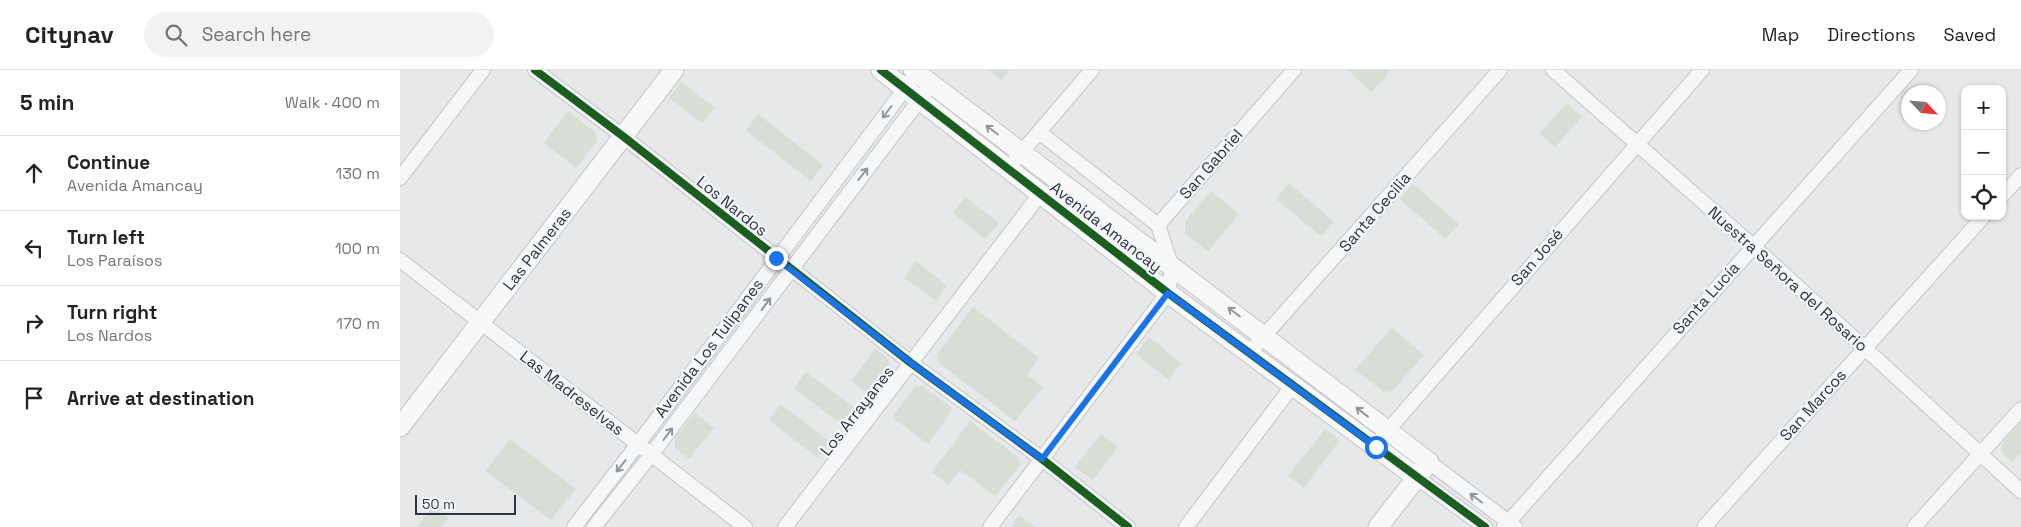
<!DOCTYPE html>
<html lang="en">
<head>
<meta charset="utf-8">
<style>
	body { margin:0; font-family:"Space Grotesk",sans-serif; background:#f2f2f2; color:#222 }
	.controls { position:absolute; right:15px; top:15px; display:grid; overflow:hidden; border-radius:10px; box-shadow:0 1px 4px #0004 }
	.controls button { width:45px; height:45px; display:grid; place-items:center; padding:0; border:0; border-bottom:1px solid #e0e0e0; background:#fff; color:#222; font:25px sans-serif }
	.compass { position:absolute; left:1501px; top:15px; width:45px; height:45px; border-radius:50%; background:#fff; box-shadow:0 1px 4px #0004; rotate:116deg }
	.scale { position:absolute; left:15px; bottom:12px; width:101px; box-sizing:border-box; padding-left:5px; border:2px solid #2b3445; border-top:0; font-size:14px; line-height:18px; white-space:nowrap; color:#2b3445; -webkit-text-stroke:4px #f4f6f9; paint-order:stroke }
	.stop { position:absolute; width:15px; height:15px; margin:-11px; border:4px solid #1a73e8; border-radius:50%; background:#fff }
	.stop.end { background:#1a73e8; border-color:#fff; box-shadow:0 1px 5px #0008 }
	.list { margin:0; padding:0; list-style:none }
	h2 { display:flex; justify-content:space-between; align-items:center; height:65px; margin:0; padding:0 20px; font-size:21px }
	h2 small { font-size:16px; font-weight:400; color:#767676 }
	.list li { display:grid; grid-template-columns:32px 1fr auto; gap:15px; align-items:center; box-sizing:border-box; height:75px; padding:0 20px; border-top:1px solid #e0e0e0 }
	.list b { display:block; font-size:19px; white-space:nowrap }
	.list p { margin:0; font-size:16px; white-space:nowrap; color:#767676 }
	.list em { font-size:16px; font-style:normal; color:#767676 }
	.icon { flex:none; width:28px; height:28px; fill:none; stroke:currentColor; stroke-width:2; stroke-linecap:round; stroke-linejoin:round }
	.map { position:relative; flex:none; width:1621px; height:457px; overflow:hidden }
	header { display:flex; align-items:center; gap:30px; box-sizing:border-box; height:70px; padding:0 25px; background:#fff; border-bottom:1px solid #e0e0e0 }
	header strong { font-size:24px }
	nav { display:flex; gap:28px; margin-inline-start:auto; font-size:18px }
	.search { width:350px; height:45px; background:#f2f2f2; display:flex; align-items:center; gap:12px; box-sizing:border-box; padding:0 18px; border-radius:28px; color:#767676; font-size:19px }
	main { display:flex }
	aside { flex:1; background:#fff }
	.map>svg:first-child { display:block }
</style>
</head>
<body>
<header>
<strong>Citynav</strong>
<div class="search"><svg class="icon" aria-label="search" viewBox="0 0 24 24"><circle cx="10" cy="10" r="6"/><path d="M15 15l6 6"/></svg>Search here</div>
<nav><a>Map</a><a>Directions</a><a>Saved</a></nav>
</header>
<main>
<aside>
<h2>5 min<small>Walk · 400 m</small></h2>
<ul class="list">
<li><svg class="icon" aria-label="ahead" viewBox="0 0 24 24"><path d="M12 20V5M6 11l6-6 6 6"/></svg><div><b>Continue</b><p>Avenida Amancay</p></div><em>130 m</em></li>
<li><svg class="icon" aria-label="left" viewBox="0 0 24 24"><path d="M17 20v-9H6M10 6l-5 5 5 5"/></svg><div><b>Turn left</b><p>Los Paraísos</p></div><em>100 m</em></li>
<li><svg class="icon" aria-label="right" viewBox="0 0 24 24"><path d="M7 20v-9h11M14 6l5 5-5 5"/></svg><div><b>Turn right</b><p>Los Nardos</p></div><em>170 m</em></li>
<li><svg class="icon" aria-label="arrive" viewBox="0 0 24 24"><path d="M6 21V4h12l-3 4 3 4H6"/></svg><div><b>Arrive at destination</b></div></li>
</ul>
</aside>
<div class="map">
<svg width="1621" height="457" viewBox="0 0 1621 457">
	<rect width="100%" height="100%" fill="#e6e8ea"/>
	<g fill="#d6ded6">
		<path d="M589 0H610L601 10Z"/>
		<path d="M948 0H991L971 22Z"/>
		<path d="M281 12 315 38 302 53 269 28Z"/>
		<path d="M1167 33 1182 47 1155 77 1140 63Z"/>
		<path d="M168 41 196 63 197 71 176 98 144 73Z"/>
		<path d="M358 44 423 95 411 111 346 61Z"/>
		<path d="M889 113 934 152 921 166 876 129Z"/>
		<path d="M1013 114 1059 154 1045 169 1000 129Z"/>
		<path d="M811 121 839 144 808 181 785 164V151Z"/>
		<path d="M565 127 599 153 585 169 553 143Z"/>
		<path d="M516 191 547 216 536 231 504 208Z"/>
		<path d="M573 237 639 288 627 305 643 317 615 351 538 292 537 284Z"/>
		<path d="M992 258 1024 285 992 321 984 322 955 300Z"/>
		<path d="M749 267 781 293 769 310 736 284Z"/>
		<path d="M475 279 487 288 489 295 467 323 451 311Z"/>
		<path d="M406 302 456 339 443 355 394 319Z"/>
		<path d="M523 316 553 339 528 374 492 347 515 317Z"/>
		<path d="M381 334 430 372 418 388 369 350Z"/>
		<path d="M295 343 314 358 289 389 275 378V368Z"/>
		<path d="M570 351 619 388 620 395 595 426 560 400 548 415 532 402Z"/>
		<path d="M1621 352V382L1613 392 1602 383 1601 375Z"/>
		<path d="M925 359 940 370 904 418 888 406Z"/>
		<path d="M701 364 718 377 693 410 675 397Z"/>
		<path d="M110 369 176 419 151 450 85 401Z"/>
		<path d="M33 437 48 448 41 457H17Z"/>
		<path d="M619 445 636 457H611Z"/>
	</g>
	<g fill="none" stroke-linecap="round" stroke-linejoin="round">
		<g stroke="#c4c6c8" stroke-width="16">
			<g id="street">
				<path d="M135 0 224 67 511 293 642 389 728 457"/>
				<path d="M1153 0 1353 176 1621 421"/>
				<path d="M639 62 758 155"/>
				<path d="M608 98 692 0"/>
				<path d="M0 108 83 0"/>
				<path d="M1602 126 1621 105"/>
				<path d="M0 190 345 457"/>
				<path d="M849 283 1100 0"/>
				<path d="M982 367 1302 0"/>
				<path d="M1029 392 1115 457"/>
				<path d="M1016 407 1085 457"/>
				<path d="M174 457 238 374 510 12"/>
				<path d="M194 457 251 385 524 24"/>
				<path d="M385 457 641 123"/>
				<path d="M590 457 768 223 772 197 758 155 894 0"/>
				<path d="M786 457 893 315"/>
				<path d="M1104 457 1511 0"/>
				<path d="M1304 457 1584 146"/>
				<path d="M1514 457 1621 339"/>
			</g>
		</g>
		<g stroke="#c4c6c8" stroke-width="21">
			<g id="secondary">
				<path d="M481 0 768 223 1016 407"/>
				<path d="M513 0 1029 392 978 457"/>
				<path d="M0 357 274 0"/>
			</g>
		</g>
		<use href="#street" stroke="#f5f6f7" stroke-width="14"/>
		<use href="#secondary" stroke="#f8f8f8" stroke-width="19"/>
		<g stroke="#f4f6f9" stroke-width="11">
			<g id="cycleway">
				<path d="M135 0 224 67 511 293 642 389 728 457"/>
				<path d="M481 0 768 223 1085 457"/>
			</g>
		</g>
		<use href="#cycleway" stroke="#1b5e20" stroke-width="8"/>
	</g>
	<defs><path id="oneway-shaft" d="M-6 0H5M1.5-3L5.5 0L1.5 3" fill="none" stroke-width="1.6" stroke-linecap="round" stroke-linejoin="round" transform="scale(1.25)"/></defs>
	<g stroke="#90959e">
		<use href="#oneway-shaft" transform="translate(487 42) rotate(127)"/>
		<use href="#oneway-shaft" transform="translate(463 104) rotate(-52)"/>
		<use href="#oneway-shaft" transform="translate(366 234) rotate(-54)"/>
		<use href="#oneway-shaft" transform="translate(268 364) rotate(-53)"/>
		<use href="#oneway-shaft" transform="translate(221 396) rotate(128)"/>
		<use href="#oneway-shaft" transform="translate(1076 428) rotate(-143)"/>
	</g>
	<g stroke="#92969e">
		<use href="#oneway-shaft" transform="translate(592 60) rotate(-143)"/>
		<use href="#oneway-shaft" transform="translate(834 242) rotate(-143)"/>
		<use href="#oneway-shaft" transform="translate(962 342) rotate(-142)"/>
	</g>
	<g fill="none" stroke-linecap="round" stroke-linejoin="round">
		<path stroke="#1a73e8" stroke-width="6" d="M376 188 511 293 642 389 768 223 976 377"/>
	</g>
	<g text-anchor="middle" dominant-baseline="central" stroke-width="4.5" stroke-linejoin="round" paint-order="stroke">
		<g font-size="16" fill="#2b3445" stroke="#f4f6f9">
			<text transform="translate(811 94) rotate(-49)">San Gabriel</text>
			<text transform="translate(332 136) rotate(39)">Los Nardos</text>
			<text transform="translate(975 142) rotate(-49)">Santa Cecilia</text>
			<text transform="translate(706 157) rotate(38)">Avenida Amancay</text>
			<text transform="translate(137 179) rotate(-52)">Las Palmeras</text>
			<text transform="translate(1137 187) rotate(-49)">San José</text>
			<text transform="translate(1388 209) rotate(42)">Nuestra Señora del Rosario</text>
			<text transform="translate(1306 228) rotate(-48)">Santa Lucía</text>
			<text transform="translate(309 278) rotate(-53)">Avenida Los Tulipanes</text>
			<text transform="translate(172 323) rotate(38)">Las Madreselvas</text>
			<text transform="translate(1413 335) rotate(-48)">San Marcos</text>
			<text transform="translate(457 341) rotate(-52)">Los Arrayanes</text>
		</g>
	</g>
</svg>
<div class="controls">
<button>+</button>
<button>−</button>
<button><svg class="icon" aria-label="locate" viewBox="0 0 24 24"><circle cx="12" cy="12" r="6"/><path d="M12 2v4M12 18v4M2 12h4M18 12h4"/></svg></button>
</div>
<svg class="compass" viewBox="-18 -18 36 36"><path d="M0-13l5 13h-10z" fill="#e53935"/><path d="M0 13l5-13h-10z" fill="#767676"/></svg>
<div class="scale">50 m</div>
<div class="stop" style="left:976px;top:377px"></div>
<div class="stop end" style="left:376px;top:188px"></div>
</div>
</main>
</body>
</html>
